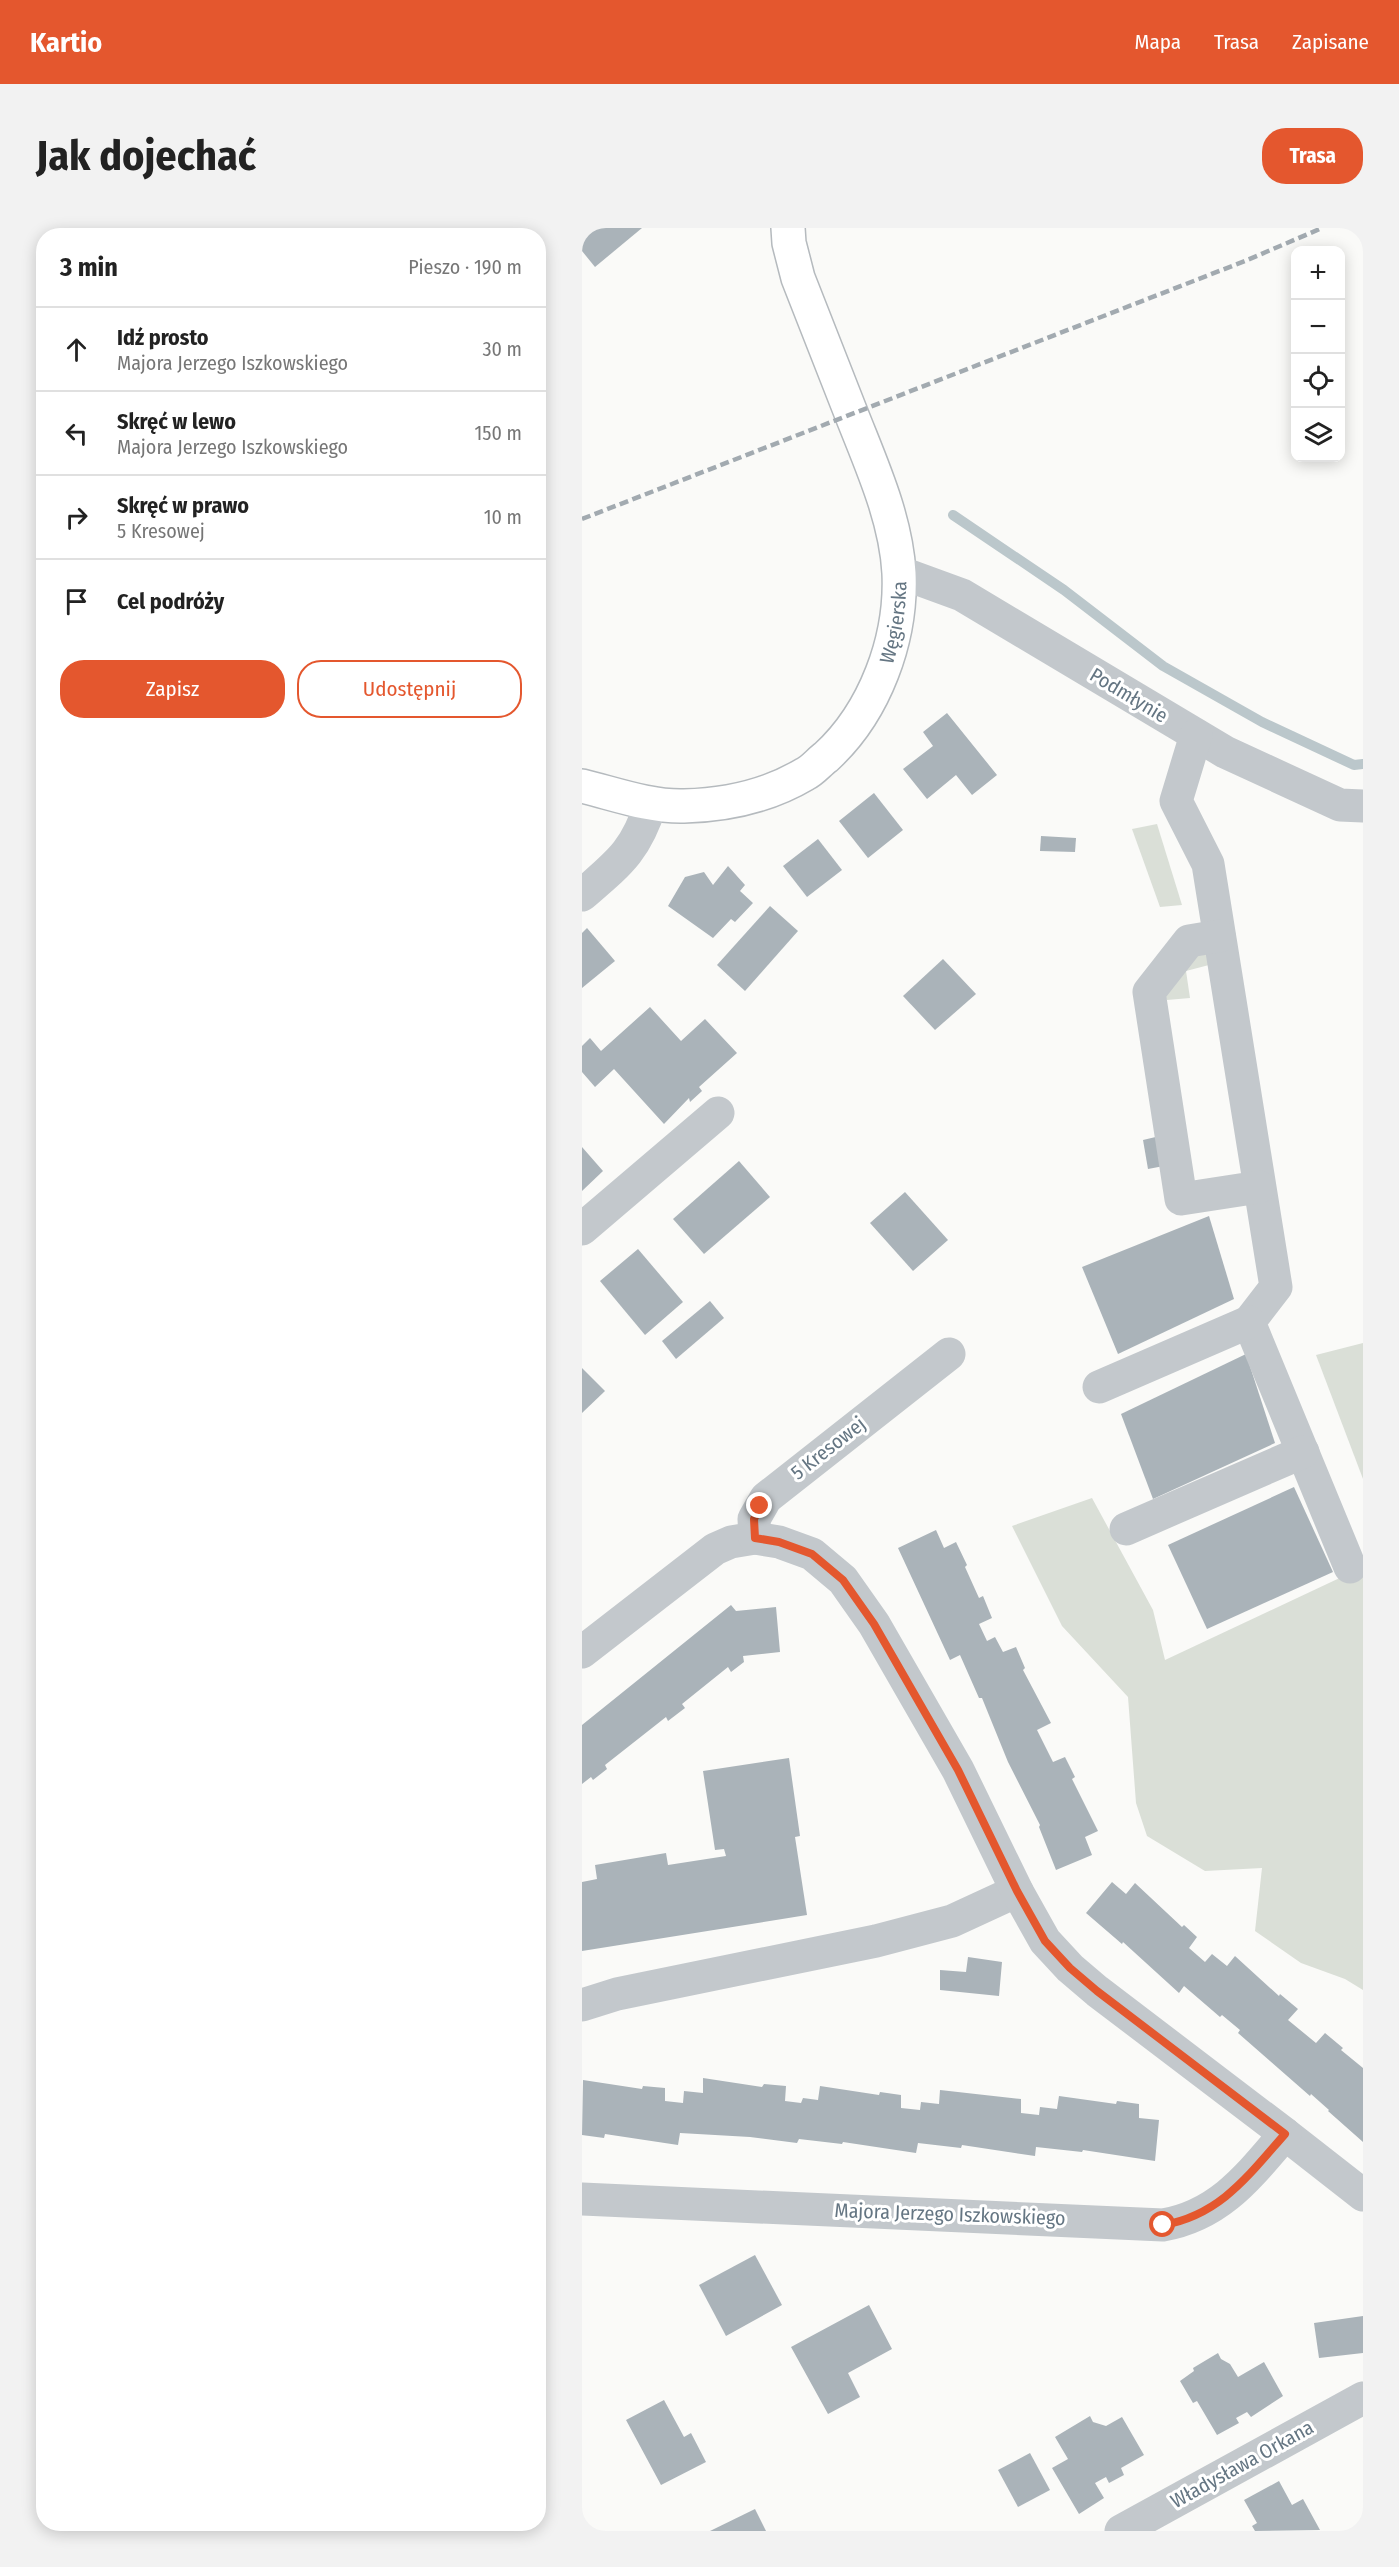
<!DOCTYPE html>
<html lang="pl">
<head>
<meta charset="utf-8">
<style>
	body { margin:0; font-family:"Fira Sans Condensed",sans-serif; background:#f2f2f2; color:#222 }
	.controls { position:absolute; right:18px; top:18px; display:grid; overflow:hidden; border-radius:12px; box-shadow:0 3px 15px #0003 }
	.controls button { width:54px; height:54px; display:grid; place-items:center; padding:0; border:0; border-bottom:2px solid #e0e0e0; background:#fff; color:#222; font:30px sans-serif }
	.stop { position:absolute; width:18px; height:18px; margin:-14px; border:4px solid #e4572e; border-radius:50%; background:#fff }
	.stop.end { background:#e4572e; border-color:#fff; box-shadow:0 2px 6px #0008 }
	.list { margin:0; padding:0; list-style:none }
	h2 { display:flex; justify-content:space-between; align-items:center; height:78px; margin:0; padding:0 24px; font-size:26px }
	h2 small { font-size:20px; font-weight:400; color:#767676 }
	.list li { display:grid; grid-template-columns:39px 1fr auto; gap:18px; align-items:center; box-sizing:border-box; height:84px; padding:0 24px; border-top:2px solid #e0e0e0 }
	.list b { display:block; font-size:22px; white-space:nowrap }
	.list p { margin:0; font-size:20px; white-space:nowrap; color:#767676 }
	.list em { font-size:20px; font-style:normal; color:#767676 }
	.actions { display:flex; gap:12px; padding:18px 24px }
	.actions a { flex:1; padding:14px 0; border:2px solid #e4572e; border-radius:24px; text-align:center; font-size:21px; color:#e4572e }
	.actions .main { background:#e4572e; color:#fff }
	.icon { flex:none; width:33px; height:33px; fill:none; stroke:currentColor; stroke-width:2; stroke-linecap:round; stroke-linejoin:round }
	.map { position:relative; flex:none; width:781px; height:2303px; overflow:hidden; border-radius:24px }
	header { display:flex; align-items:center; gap:36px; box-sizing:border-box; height:84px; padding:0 30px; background:#e4572e; color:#fff }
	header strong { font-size:28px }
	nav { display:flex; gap:33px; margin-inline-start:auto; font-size:21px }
	.intro { display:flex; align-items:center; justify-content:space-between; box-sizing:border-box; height:144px; padding:0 36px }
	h1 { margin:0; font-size:42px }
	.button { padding:15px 27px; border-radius:24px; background:#e4572e; color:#fff; font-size:21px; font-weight:700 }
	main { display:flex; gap:36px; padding:0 36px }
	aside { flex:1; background:#fff; border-radius:24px; box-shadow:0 3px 15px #0003 }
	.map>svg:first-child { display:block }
</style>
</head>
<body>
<header>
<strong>Kartio</strong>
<nav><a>Mapa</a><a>Trasa</a><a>Zapisane</a></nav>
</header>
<div class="intro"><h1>Jak dojechać</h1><a class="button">Trasa</a></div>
<main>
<aside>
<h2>3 min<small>Pieszo · 190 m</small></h2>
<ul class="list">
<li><svg class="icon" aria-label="ahead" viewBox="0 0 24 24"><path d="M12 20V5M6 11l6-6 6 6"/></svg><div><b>Idź prosto</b><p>Majora Jerzego Iszkowskiego</p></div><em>30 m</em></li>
<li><svg class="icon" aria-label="left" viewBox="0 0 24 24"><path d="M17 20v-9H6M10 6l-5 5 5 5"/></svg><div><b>Skręć w lewo</b><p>Majora Jerzego Iszkowskiego</p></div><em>150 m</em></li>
<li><svg class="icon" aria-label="right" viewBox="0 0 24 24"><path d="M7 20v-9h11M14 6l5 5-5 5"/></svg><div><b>Skręć w prawo</b><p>5 Kresowej</p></div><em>10 m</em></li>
<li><svg class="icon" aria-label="arrive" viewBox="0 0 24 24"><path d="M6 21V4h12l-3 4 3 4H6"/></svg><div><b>Cel podróży</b></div></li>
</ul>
<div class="actions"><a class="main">Zapisz</a><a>Udostępnij</a></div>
</aside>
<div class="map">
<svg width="781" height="2303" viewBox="0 0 781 2303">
	<rect width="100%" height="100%" fill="#fafaf8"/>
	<g fill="#dadfd7">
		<path d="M575 596 600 677 578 679 550 601Z"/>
		<path d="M627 726V737L604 743 608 770 585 772 581 765 611 728Z"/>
		<path d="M781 1115V1251L734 1127Z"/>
		<path d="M510 1270 571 1382 583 1432 781 1339V1762L763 1751 719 1735 673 1703 680 1640 623 1643 565 1608 554 1575 546 1469 480 1398 430 1298Z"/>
	</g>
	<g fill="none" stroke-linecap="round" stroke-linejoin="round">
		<path stroke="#bbc7cb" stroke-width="10" d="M371 287 482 362 581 438 680 494 772 537 781 536"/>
	</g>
	<g fill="#aab3b9">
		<path d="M0 0H60L13 39 0 23Z"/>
		<path d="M365 485 415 547 390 567 374 547 345 571 321 541 351 518 341 504Z"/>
		<path d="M292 565 321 602 286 630 257 593Z"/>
		<path d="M459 608 494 610 493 624 458 623Z"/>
		<path d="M236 611 260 642 225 669 201 638Z"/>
		<path d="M146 638 163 657 158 663 171 675 153 694 149 691 131 710 86 678 103 649 122 644 131 657Z"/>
		<path d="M188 678 216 703 163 763 135 737Z"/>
		<path d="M5 700 33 733 0 760V705Z"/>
		<path d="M361 731 394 766 353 802 321 768Z"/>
		<path d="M68 779 99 813 123 791 155 825 117 859 120 863 108 874 107 870 82 896 32 841 13 859 0 844V818L8 810 19 823Z"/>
		<path d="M582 907 587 937 566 941 561 912Z"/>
		<path d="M0 919 21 943 0 963Z"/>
		<path d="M157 933 188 969 122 1026 91 991Z"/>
		<path d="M323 964 366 1012 331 1043 288 995Z"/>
		<path d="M627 988 652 1071 536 1126 500 1039Z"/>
		<path d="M56 1021 101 1074 63 1107 18 1053Z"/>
		<path d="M128 1073 142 1090 94 1131 80 1113Z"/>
		<path d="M664 1126 693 1215 571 1271 539 1186Z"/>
		<path d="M0 1140 23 1163 0 1185Z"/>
		<path d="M712 1259 751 1344 625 1401 586 1317Z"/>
		<path d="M354 1302 362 1320 374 1314 385 1337 383 1339 397 1370 401 1368 410 1390 397 1396 405 1413 413 1409 421 1424 434 1419 443 1440 441 1442 469 1495 455 1502 471 1534 483 1529 493 1549 490 1551 516 1603 503 1609 510 1627 474 1642 457 1599 458 1597 426 1534 400 1470H397L378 1427 368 1432 316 1320Z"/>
		<path d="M149 1377 154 1383 194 1379 198 1424 161 1428 162 1434 149 1444 146 1439 100 1476 103 1480 86 1493 84 1489 23 1537 25 1541 11 1552 9 1549 0 1556V1497Z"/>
		<path d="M207 1530 218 1608 213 1609 225 1687 0 1723V1654L15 1651 13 1637 84 1625 86 1637 144 1628 142 1621 133 1622 121 1543Z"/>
		<path d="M530 1654 544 1666 553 1655 600 1699 602 1697 615 1709 607 1720 623 1734 630 1726 645 1738 653 1728 697 1768 698 1766 716 1781 706 1792 734 1815 743 1805 761 1820 759 1822 781 1840V1914L746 1883 747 1882 729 1866 728 1868 656 1805 658 1802 640 1787 638 1789 602 1758 597 1765 541 1714 540 1716 504 1685Z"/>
		<path d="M386 1729 420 1734 417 1768 358 1762V1742L384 1744Z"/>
		<path d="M121 1850 180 1859 182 1856 204 1858 203 1873 219 1875 221 1870 236 1872 238 1858 297 1867 298 1864 319 1867V1880L338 1882 339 1874 357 1876 358 1862 439 1871V1885L457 1887 458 1879 475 1881 477 1868 534 1876 535 1873 557 1876V1890L577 1892 573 1933 501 1922 500 1924 454 1919 453 1928 380 1917 379 1920 336 1915 334 1925 261 1914 260 1916 217 1911 215 1915 168 1909 98 1905 96 1917 23 1906 22 1910 0 1907 1 1852 60 1861 61 1858 83 1860V1873L101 1875 102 1863 121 1865Z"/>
		<path d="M173 2027 200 2077 144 2108 117 2057Z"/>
		<path d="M287 2077 310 2121 266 2145 278 2169 246 2186 209 2119Z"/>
		<path d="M781 2088V2125L737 2130 732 2095Z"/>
		<path d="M636 2125 639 2131 648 2136 656 2149 682 2134 701 2168 669 2189 665 2184 654 2190 657 2195 635 2207 615 2173 611 2175 598 2153 612 2143 611 2140Z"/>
		<path d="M82 2172 102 2209 109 2205 124 2234 79 2257 44 2192Z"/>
		<path d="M508 2188 511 2194 524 2198 540 2189 562 2227 539 2240 542 2247 527 2255 524 2249 513 2255 522 2270 497 2286 470 2240 486 2231 473 2209Z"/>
		<path d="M448 2225 468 2262 436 2279 416 2242Z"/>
		<path d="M697 2253 710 2277 721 2271 738 2302 673 2303 670 2298 675 2295 662 2272Z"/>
		<path d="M173 2281 184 2303H128Z"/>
	</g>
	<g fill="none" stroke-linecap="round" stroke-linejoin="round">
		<g stroke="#b5babe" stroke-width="36">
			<g id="major">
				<path id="s1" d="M0 558C33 566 68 579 102 578 145 577 186 568 223 546 231 542 237 534 244 529 293 484 320 411 317 345 314 290 289 236 269 185 251 140 234 95 216 50L207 15 206 0"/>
			</g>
		</g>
		<g stroke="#c3c8cc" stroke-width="33">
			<path d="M317 344 380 367 643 524 758 577 781 578"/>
			<path d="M614 507 594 573 626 636 694 1059 667 1094 768 1339"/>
			<path d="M0 667C37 635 54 623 69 575"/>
			<path d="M637 708 607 713 567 764 599 971 677 959"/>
			<path d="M0 1001 136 885"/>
			<path d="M517 1159 667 1094"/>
			<path d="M544 1301 721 1224"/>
			<path d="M0 1424 133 1321 149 1314 173 1310 172 1291 184 1270 367 1126"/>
			<path d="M0 1777 35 1766 294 1713 370 1693 435 1663"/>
			<path d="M703 1906 781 1967"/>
			<path d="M0 1971 581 1997C638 1987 667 1948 703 1906L515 1763 488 1740 463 1713 435 1663 376 1542 292 1396 261 1352 230 1326 197 1314 173 1310"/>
			<path d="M539 2303 781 2170"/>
		</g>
		<use href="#major" stroke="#fff" stroke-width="33"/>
		<path stroke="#a2aab0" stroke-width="4.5" stroke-dasharray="9 4.5" stroke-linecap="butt" d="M0 291 663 33 740 0"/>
	</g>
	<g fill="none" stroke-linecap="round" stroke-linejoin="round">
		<path stroke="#e4572e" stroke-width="8" d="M178 1278 172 1291 173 1310 197 1314 230 1326 261 1352 292 1396 376 1542 435 1663 463 1713 488 1740 515 1763 703 1906C666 1948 638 1987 581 1997"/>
	</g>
	<g text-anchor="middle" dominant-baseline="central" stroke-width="6" stroke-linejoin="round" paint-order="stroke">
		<g font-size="20" fill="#657683" stroke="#fff">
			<text stroke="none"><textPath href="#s1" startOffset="412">Węgierska</textPath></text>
			<text transform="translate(547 467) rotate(31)">Podmłynie</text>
			<text transform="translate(246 1220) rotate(-38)">5 Kresowej</text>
			<text transform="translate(368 1986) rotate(2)">Majora Jerzego Iszkowskiego</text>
			<text transform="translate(660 2236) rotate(-29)">Władysława Orkana</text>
		</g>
	</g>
</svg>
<div class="controls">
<button>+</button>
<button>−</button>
<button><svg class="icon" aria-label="locate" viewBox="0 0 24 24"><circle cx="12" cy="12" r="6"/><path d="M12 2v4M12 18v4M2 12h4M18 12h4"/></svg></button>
<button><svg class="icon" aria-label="layers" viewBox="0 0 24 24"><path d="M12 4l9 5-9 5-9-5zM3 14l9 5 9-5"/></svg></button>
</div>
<div class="stop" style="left:581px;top:1997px"></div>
<div class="stop end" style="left:178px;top:1278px"></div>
</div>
</main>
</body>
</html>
